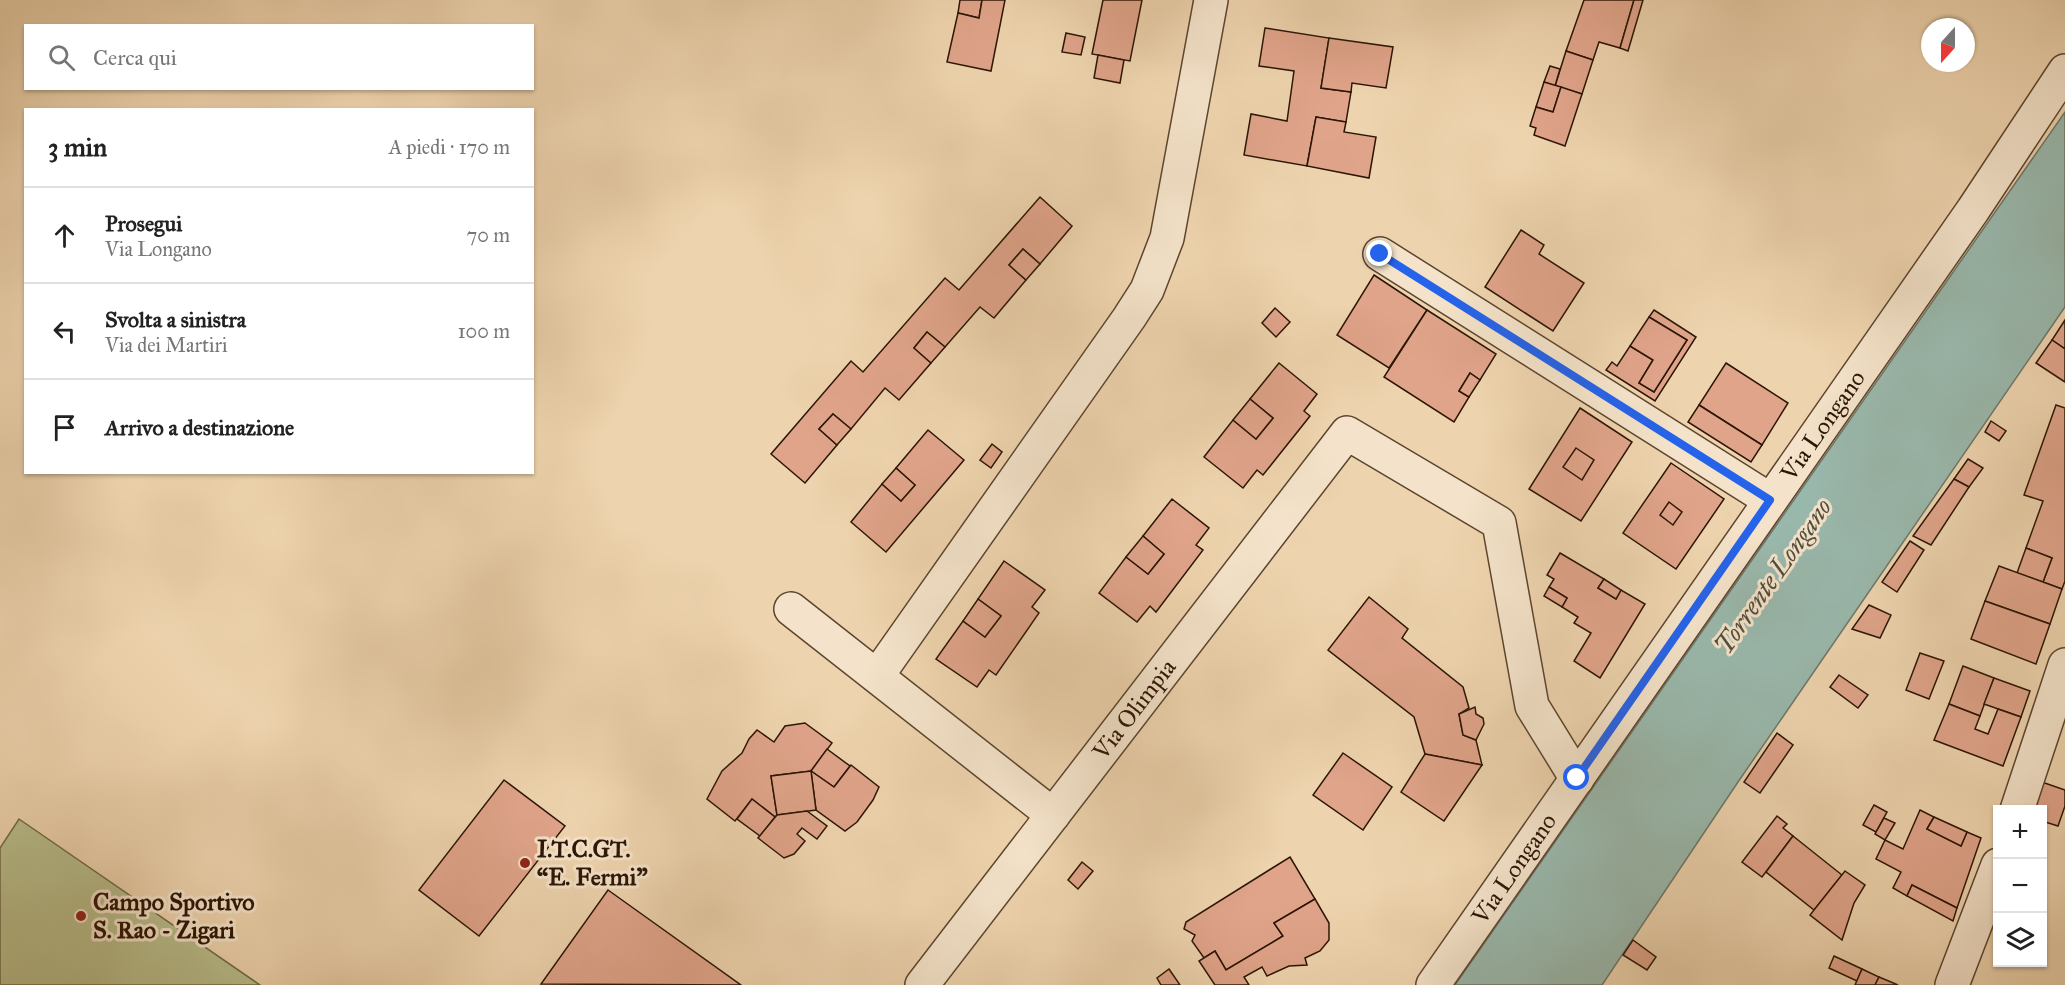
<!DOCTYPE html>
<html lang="it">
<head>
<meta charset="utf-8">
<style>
	body { margin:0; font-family:"IM FELL Great Primer",serif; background:#f2f2f2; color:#222 }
	.controls { position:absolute; right:18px; bottom:18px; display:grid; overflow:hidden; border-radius:0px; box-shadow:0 2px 4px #0004 }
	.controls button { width:54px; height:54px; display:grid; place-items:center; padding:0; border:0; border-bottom:2px solid #e0e0e0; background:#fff; color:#222; font:30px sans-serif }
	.compass { position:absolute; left:1921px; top:18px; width:54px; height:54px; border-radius:50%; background:#fff; box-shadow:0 2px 4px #0004; rotate:201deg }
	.stop { position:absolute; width:18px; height:18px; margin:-14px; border:4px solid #2563eb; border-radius:50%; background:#fff }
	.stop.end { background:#2563eb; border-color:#fff; box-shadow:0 2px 6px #0008 }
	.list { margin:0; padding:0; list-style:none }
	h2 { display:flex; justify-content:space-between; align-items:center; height:78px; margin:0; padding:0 24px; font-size:26px }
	h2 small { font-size:20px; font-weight:400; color:#767676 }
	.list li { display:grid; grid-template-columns:39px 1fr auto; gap:18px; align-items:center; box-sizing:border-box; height:96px; padding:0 24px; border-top:2px solid #e0e0e0 }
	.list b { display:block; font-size:22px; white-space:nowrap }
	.list p { margin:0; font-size:20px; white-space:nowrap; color:#767676 }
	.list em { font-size:20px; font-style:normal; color:#767676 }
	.icon { flex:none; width:33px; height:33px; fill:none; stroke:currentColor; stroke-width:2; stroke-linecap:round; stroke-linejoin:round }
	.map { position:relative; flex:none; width:2065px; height:985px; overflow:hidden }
	.search { position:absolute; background:#fff; box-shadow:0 2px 4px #0004; left:24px; top:24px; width:510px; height:66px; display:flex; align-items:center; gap:15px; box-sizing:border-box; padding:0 21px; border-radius:0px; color:#767676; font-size:22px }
	.panel { position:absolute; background:#fff; box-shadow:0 2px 4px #0004; left:24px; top:108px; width:510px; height:366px; border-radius:0px }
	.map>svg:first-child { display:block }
</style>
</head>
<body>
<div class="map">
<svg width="2065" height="985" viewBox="0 0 2065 985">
	<rect width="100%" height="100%" fill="#eed4ae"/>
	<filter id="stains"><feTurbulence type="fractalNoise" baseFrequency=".00333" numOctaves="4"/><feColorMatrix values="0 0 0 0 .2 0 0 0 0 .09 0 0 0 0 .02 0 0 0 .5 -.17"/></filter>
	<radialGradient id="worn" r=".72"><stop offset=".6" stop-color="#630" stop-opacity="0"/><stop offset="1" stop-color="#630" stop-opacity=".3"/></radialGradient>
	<path fill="#b8bd8b" stroke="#726948" stroke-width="1.5" d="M19 819 260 985H0V848Z"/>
	<path fill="#99b8ac" stroke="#6d7769" stroke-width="1.5" d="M2065 112V307L1738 782 1602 985H1455Z"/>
	<g fill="#e0a48a" stroke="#2c1505" stroke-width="1.5">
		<path d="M960 0H982L979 18 958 13Z"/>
		<path d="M982 0H1005L991 71 947 62 958 13 979 18Z"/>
		<path d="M1103 0H1142L1130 61 1092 54Z"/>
		<path d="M1584 0H1634L1620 48 1599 42 1593 60 1566 51Z"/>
		<path d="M1634 0H1643L1628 51 1620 48Z"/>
		<path d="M1265 28 1329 38 1321 88 1351 92 1346 122 1316 117 1307 166 1244 155 1251 114 1287 121 1294 71 1259 66Z"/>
		<path d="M1066 33 1085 37 1081 55 1062 52Z"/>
		<path d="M1329 38 1393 47 1386 88 1352 83 1351 92 1321 88Z"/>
		<path d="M1566 51 1593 60 1582 94 1555 86Z"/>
		<path d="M1098 55 1124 60 1120 83 1094 78Z"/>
		<path d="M1550 66 1560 69 1555 86 1544 82Z"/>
		<path d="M1544 82 1561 87 1553 112 1536 107Z"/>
		<path d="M1561 87 1582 94 1565 146 1534 135 1536 128 1530 126 1536 107 1553 112Z"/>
		<path d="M1316 117 1346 122 1344 132 1376 137 1369 178 1307 166Z"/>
		<path d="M1040 197 1072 226 1040 264 1023 249 1009 265 1026 280 994 318 980 307 945 347 927 332 914 348 931 363 899 400 885 388 851 429 833 414 819 429 837 445 805 483 771 454 851 361 863 372 945 278 959 290Z"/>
		<path d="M1521 230 1544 245 1539 254 1584 283 1553 331 1485 287Z"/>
		<path d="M1023 249 1040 264 1026 280 1009 265Z"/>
		<path d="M1374 275 1427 310 1389 368 1337 335Z"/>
		<path d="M1275 308 1290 322 1276 337 1262 323Z"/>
		<path d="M1427 310 1496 354 1480 380 1470 373 1459 391 1469 397 1454 422 1384 377Z"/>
		<path d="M1654 310 1696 337 1655 401 1606 370 1612 362 1617 366 1630 346 1653 360 1639 383 1654 392 1687 340 1649 317Z"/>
		<path d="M1649 317 1687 340 1654 392 1639 383 1653 360 1630 346Z"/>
		<path d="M2065 320V349L2052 340Z"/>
		<path d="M927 332 945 347 931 363 914 348Z"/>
		<path d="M2052 340 2065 349V382L2036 363Z"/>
		<path d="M1279 363 1317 394 1304 411 1310 416 1263 475 1257 470 1243 488 1204 457 1233 420 1256 439 1273 418 1250 399Z"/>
		<path d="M1726 363 1788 403 1762 445 1699 405Z"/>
		<path d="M1470 373 1480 380 1469 397 1459 391Z"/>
		<path d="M1250 399 1273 418 1256 439 1233 420Z"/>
		<path d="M1699 405 1762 445 1751 462 1688 422Z"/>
		<path d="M2056 405 2065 408V581L2062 589 2043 582 2052 558 2026 548 2043 501 2024 495Z"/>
		<path d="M1580 408 1632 442 1581 521 1529 489Z"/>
		<path d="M833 414 851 429 837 445 819 429Z"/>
		<path d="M1991 421 2006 431 1999 441 1985 432Z"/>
		<path d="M928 430 964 460 886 552 851 522 882 484 901 501 915 485 896 468Z"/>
		<path d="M992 444 1002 452 991 468 980 460Z"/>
		<path d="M1576 448 1594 460 1582 480 1563 467Z"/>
		<path d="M1968 459 1983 468 1969 487 1954 479Z"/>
		<path d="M1671 463 1724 499 1676 569 1623 533Z"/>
		<path d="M896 468 915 485 901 501 882 484Z"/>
		<path d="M1954 479 1969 487 1931 545 1913 536Z"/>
		<path d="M1172 499 1209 528 1196 545 1203 550 1156 612 1150 606 1137 622 1099 593 1126 557 1148 574 1164 554 1143 536Z"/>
		<path d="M1669 502 1682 512 1673 525 1660 515Z"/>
		<path d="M1143 536 1164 554 1148 574 1126 557Z"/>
		<path d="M1910 541 1924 550 1897 592 1882 582Z"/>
		<path d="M2026 548 2052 558 2043 582 2017 573Z"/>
		<path d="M1560 553 1604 579 1598 588 1616 599 1621 590 1645 604 1600 678 1574 661 1591 633 1574 623 1578 617 1562 607 1567 598 1549 587 1554 579 1547 575Z"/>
		<path d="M1004 561 1045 590 1032 607 1039 613 996 675 989 670 977 687 936 659 963 621 985 637 1001 616 978 599Z"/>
		<path d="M1999 566 2062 589 2050 624 1985 601Z"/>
		<path d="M1604 579 1621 590 1616 599 1598 588Z"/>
		<path d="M1549 587 1567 598 1562 607 1544 596Z"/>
		<path d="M1369 597 1408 629 1402 638 1463 687 1469 708 1459 714 1463 735 1476 740 1482 765 1425 754 1414 717 1328 650Z"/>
		<path d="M978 599 1001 616 985 637 963 621Z"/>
		<path d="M1985 601 2050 624 2036 664 1971 639Z"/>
		<path d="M1869 605 1891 615 1880 638 1852 629Z"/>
		<path d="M1920 653 1944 661 1929 699 1906 690Z"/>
		<path d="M1963 666 1994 678 1980 716 1949 704Z"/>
		<path d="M1839 675 1868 695 1858 708 1830 687Z"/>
		<path d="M1994 678 2030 691 2021 717 1984 704Z"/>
		<path d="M1949 704 1980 716 1975 729 1988 734 1998 709 2021 717 2003 766 1934 740Z"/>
		<path d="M1475 707 1476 714 1483 718 1484 724 1476 740 1463 735 1459 714Z"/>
		<path d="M805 723 832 743 811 771 771 776 777 815 775 817 752 799 735 821 707 799 722 771 742 753 749 739 757 730 774 742 785 726Z"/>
		<path d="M1777 733 1793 745 1760 793 1744 782Z"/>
		<path d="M827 749 850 766 834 787 811 771Z"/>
		<path d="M1343 753 1392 787 1363 830 1313 795Z"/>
		<path d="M1425 754 1482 765 1444 821 1401 792Z"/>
		<path d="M851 765 879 787 873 800 857 822 845 831 816 810 811 771 834 787Z"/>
		<path d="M811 771 816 810 777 815 771 776Z"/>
		<path d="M504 780 565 826 479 936 419 890Z"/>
		<path d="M2039 781 2065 790V806L2058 826 2042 821V810H2030Z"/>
		<path d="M752 799 775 817 760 836 737 819Z"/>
		<path d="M1874 805 1887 812 1876 832 1863 825Z"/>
		<path d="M1920 810 1934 817 1927 829 1961 846 1967 832 1981 838 1957 908 1912 885 1907 896 1893 888 1901 872 1876 859 1885 840 1903 849Z"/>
		<path d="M807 811 827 826 817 839 802 828 797 834 805 841 794 854 784 858 758 838 777 815Z"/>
		<path d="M1777 816 1787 824 1783 828 1793 836 1762 877 1742 862Z"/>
		<path d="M1934 817 1967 832 1961 846 1927 829Z"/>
		<path d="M1884 818 1895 823 1885 840 1875 834Z"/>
		<path d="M1793 836 1842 875 1814 910 1766 872Z"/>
		<path d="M1290 857 1315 899 1274 923 1283 936 1226 970 1215 951 1204 958 1192 941 1195 935 1184 929 1186 922Z"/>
		<path d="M1082 862 1093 871 1078 889 1068 880Z"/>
		<path d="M1845 871 1865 885 1854 903 1842 940 1810 915Z"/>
		<path d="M1912 885 1957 908 1953 921 1907 896Z"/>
		<path d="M608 890 741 985 541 984Z"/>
		<path d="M1315 899 1329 923V940L1320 951 1305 958 1307 965 1289 966 1267 976 1262 967 1244 977 1249 985H1215L1199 961 1215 951 1226 970 1283 936 1274 923Z"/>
		<path d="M1633 940 1656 957 1647 970 1623 955Z"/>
		<path d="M1834 956 1862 969 1857 981 1829 968Z"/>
		<path d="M1169 969 1180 985H1161L1157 978Z"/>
		<path d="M1862 969 1879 977 1875 985H1855Z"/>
		<path d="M1879 977 1898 985H1875Z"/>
	</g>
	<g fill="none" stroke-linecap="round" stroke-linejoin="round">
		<g stroke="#5c452f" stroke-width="36">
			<g id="minor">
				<path d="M1380 254 1770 500"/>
				<path d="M791 609 1053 815"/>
				<path d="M877 676 1129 318 1147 290 1167 238 1211 0"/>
				<path d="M2017 810 2065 665"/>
				<path id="s1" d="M922 985 1347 433 1499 523 1532 706 1577 779"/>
				<path id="s2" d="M1433 985 1973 210 2065 71"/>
				<path d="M1952 985 1998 865"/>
			</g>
		</g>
		<use href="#minor" stroke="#f4e3ca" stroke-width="33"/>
	</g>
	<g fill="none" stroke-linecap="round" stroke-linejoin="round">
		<path stroke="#2563eb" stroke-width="8" d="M1380 254 1770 500 1577 778"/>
	</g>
	<g fill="#8f2418" stroke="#f4e3ca" stroke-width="2">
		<circle cx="525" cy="863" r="6"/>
		<circle cx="81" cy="916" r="6"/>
	</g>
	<g text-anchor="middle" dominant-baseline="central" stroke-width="6" stroke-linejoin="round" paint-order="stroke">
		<g font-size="24" fill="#2c1505" stroke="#f4e3ca">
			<text stroke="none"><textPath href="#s2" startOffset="682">Via Longano</textPath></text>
			<text stroke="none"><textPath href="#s1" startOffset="348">Via Olimpia</textPath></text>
			<text stroke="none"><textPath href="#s2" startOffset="142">Via Longano</textPath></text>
		</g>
		<g font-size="24" font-weight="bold" fill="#2c1505" stroke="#f4e3ca" text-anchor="start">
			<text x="537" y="849">I.T.C.GT.<tspan x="537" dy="28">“E. Fermi"</tspan></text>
			<text x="93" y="902">Campo Sportivo<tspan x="93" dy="28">S. Rao - Zigari</tspan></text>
		</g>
		<g font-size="26" font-style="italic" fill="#524e3f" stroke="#f4e3ca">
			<text transform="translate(1773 576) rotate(-55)">Torrente Longano</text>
		</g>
	</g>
	<rect width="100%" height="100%" filter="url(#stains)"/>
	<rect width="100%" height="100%" fill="url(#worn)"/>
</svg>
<div class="controls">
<button>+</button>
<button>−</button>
<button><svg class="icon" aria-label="layers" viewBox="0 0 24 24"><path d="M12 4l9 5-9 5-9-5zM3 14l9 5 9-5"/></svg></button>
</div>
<svg class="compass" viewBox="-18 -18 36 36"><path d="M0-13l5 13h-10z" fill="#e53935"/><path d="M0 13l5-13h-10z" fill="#767676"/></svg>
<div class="stop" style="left:1577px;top:778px"></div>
<div class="stop end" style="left:1380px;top:254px"></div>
<div class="search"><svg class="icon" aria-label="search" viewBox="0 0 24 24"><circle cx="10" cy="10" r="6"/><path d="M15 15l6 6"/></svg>Cerca qui</div>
<section class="panel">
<h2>3 min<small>A piedi · 170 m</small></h2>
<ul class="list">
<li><svg class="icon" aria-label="ahead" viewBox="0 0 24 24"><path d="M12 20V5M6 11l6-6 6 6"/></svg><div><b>Prosegui</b><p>Via Longano</p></div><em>70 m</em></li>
<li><svg class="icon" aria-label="left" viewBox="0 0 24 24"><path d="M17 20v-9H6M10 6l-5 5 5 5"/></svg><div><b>Svolta a sinistra</b><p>Via dei Martiri</p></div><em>100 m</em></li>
<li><svg class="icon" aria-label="arrive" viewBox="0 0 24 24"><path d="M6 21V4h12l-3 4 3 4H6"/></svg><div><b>Arrivo a destinazione</b></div></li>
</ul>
</section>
</div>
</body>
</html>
